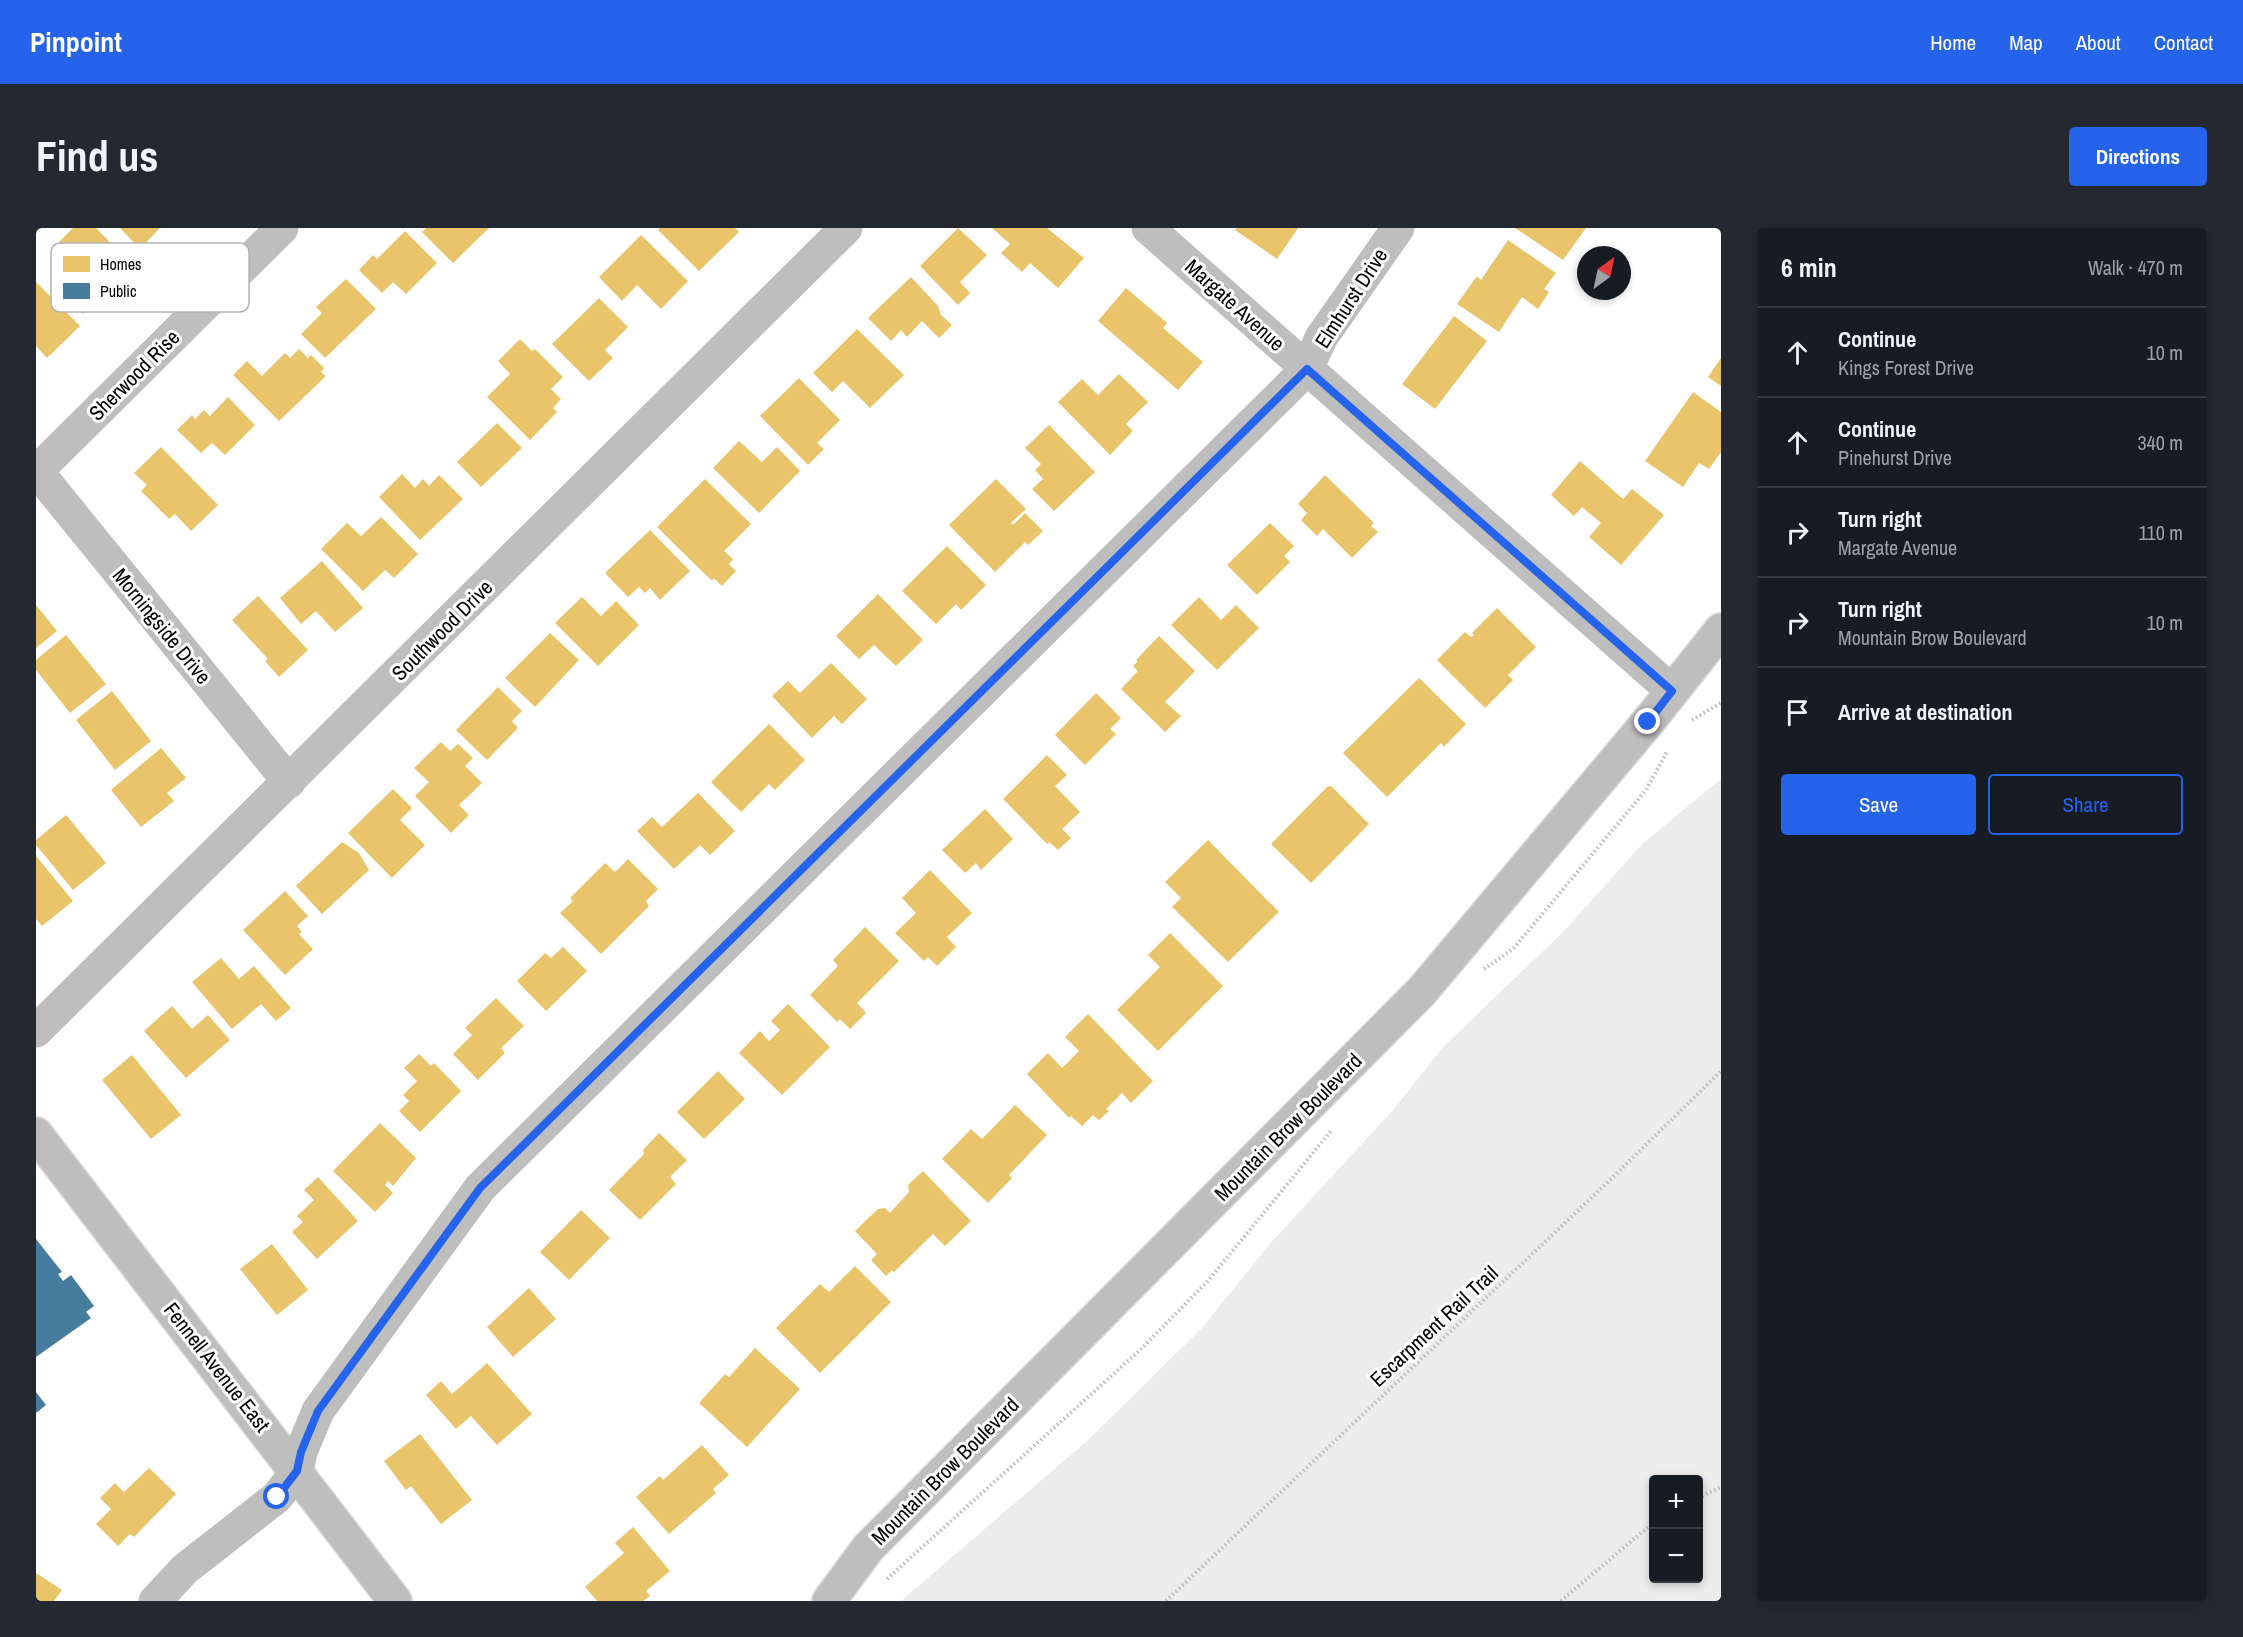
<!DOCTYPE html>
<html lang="en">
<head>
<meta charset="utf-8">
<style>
	body { margin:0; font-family:"Archivo Narrow",sans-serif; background:#242831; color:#f1f3f6 }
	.controls { position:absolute; right:18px; bottom:18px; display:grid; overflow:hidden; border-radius:6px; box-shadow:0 3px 9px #0003 }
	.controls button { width:54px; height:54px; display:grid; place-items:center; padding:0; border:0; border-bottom:2px solid #363941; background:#171b24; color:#f1f3f6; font:30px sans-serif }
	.compass { position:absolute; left:1541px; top:18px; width:54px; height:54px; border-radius:50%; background:#171b24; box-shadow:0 3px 9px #0003; rotate:33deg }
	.stop { position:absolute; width:18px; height:18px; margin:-14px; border:4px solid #2563eb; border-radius:50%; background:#fff }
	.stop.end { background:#2563eb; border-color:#fff; box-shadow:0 2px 6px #0008 }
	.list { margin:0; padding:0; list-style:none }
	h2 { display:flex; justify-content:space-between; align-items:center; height:78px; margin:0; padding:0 24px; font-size:26px }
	h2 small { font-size:20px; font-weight:400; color:#9ea1a6 }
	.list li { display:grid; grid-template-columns:39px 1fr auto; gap:18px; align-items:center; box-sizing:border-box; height:90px; padding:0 24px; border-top:2px solid #363941 }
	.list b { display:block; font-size:22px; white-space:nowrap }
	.list p { margin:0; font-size:20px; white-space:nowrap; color:#9ea1a6 }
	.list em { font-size:20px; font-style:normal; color:#9ea1a6 }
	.actions { display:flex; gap:12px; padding:18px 24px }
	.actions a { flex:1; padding:14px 0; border:2px solid #2563eb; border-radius:6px; text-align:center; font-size:21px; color:#2563eb }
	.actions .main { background:#2563eb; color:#fff }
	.icon { flex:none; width:33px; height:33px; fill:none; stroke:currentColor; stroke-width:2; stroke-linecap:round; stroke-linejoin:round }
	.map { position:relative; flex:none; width:1685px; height:1373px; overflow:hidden; border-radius:6px }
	header { display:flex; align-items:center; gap:36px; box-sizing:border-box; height:84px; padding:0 30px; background:#2563eb; color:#fff }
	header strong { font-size:28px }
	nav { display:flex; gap:33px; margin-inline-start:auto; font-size:21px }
	.intro { display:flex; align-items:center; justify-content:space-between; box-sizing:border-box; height:144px; padding:0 36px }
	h1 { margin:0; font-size:42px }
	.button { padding:15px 27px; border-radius:6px; background:#2563eb; color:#fff; font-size:21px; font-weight:700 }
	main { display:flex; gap:36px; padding:0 36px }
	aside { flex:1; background:#171b24; border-radius:6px; box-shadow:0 3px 9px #0003 }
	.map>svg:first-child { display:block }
</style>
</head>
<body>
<header>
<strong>Pinpoint</strong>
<nav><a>Home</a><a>Map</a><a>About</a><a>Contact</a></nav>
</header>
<div class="intro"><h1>Find us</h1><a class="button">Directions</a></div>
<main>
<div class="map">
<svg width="1685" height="1373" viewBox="0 0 1685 1373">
	<rect width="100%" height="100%" fill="#fff"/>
	<path fill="#ececec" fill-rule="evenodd" d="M1685 551V1373H865L1052 1212 1165 1101 1232 1018 1357 882 1408 818 1529 702 1607 615ZM1618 1252H1662V1350H1618Z"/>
	<g fill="#e9c46a">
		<path d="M37 0H60L96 37 47 86 16 54 36 35 19 18Z"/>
		<path d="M84 0H124L104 21Z"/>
		<path d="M390 0H453L417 35 386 4Z"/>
		<path d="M624 0H699L703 4 663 43 622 2Z"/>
		<path d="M922 0 951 27 924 54 934 65 922 77 884 38Z"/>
		<path d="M956 0H1011L1048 30 1022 60 994 35 986 44 965 25 974 16Z"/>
		<path d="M1201 0H1262L1241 31 1199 2Z"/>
		<path d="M1479 0H1550L1527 32Z"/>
		<path d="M369 3 401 35 370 66 357 54 346 65 323 42 337 27 341 31Z"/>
		<path d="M605 7 652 53 625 81 601 57 586 73 563 49Z"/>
		<path d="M1472 12 1520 45 1508 61 1513 64 1502 81 1486 69 1463 104 1421 76 1441 48 1445 52Z"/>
		<path d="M875 49 902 78 905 87 916 97 903 110 886 93 871 109 865 102 855 113 832 90Z"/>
		<path d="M310 51 340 81 289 130 265 106 286 85 280 79Z"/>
		<path d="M0 54 44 98 11 130 0 118Z"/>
		<path d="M1090 60 1131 95 1127 100 1167 134 1142 162 1062 93Z"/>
		<path d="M563 70 592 99 569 122 577 130 553 153 516 116Z"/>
		<path d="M1418 88 1451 113 1399 181 1366 156Z"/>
		<path d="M821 101 868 147 834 180 807 153 796 164 777 145Z"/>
		<path d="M484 111 496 123 499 121 527 149 515 161 525 171 517 180 521 184 494 212 451 169 474 146 462 133Z"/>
		<path d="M263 121 272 130 275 127 288 140 285 144 290 148 243 193 197 147 211 133 226 148 249 125 254 130Z"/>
		<path d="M1685 130V158L1672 149Z"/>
		<path d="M1083 146 1112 174 1090 196 1097 203 1074 227 1022 174 1046 151 1062 167Z"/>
		<path d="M763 150 804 192 781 215 788 221 772 237 724 188Z"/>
		<path d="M1657 164 1685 184V224L1673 241 1663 235 1647 259 1609 233Z"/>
		<path d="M192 169 219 197 189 227 176 215 165 225 141 202 156 187 159 191 168 182 174 188Z"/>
		<path d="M461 195 486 220 445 259 421 234Z"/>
		<path d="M1013 197 1059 244 1018 283 996 261 1007 251 999 242 1005 236 989 220Z"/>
		<path d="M703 213 726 234 741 219 764 243 723 285 677 240Z"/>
		<path d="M125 219 182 277 155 303 139 286 133 291 105 263 111 257 98 245Z"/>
		<path d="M1544 233 1587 271 1596 261 1628 287 1585 337 1553 309 1565 295 1546 279 1538 288 1515 267Z"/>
		<path d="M366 246 379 260 387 251 393 258 403 247 427 271 384 312 343 269Z"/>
		<path d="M1289 247 1338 295 1335 298 1342 304 1316 330 1287 301 1281 308 1265 292 1271 285 1262 276Z"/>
		<path d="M669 251 715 296 688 323 697 331 693 336 700 343 686 358 678 350 676 353 621 299Z"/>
		<path d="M960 251 990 281 975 295 977 297 989 285 1007 303 992 317 989 314 959 344 913 297Z"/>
		<path d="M345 289 382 326 358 350 349 342 327 363 285 321 311 295 325 308Z"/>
		<path d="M1234 295 1258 318 1248 328 1254 334 1221 367 1191 337Z"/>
		<path d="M614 302 654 343 624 372 614 360 609 365 603 359 592 369 569 345Z"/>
		<path d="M911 318 950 357 925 382 920 376 900 396 866 363Z"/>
		<path d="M286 333 327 380 299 404 280 383 265 396 244 370Z"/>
		<path d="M842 366 887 412 860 438 838 417 823 431 800 408Z"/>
		<path d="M222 368 272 422 243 449 229 433 232 431 196 392Z"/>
		<path d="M546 369 565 388 580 373 603 397 562 438 519 395Z"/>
		<path d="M1163 369 1185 392 1200 377 1223 400 1181 442 1135 397Z"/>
		<path d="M0 377 21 403 0 420Z"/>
		<path d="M1461 380 1500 419 1472 447 1477 452 1449 480 1401 432 1429 404 1435 409 1438 407 1436 405Z"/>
		<path d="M514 405 543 432 499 479 469 450Z"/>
		<path d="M30 407 70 456 34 485 0 442V432Z"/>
		<path d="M1123 408 1159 443 1129 474 1145 488 1129 504 1085 461 1102 443 1097 438 1102 433 1100 432Z"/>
		<path d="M795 435 831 471 806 496 798 488 776 510 736 468 752 453 764 465Z"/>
		<path d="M1383 450 1430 496 1408 519 1405 515 1351 569 1307 525Z"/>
		<path d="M462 459 486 483 476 493 482 500 451 532 420 502Z"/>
		<path d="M76 463 115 513 79 542 40 492Z"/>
		<path d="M1060 465 1085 490 1074 501 1080 506 1049 537 1019 507Z"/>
		<path d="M733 496 769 532 739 562 733 556 705 584 675 554Z"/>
		<path d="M405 514 414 523 422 516 437 530 429 538 446 555 423 577 433 587 415 605 379 568 393 554 378 540Z"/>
		<path d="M125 520 150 550 131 565 138 573 105 599 75 562Z"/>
		<path d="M1011 527 1031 547 1019 558 1044 584 1026 601 1035 610 1022 622 1013 614 1011 616 967 571Z"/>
		<path d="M1295 558 1333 596 1275 655 1235 616 1291 559Z"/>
		<path d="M357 561 376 580 364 592 389 617 356 650 312 605Z"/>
		<path d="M662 565 699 603 674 627 664 617 638 641 601 603 616 589 626 599Z"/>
		<path d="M949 581 977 611 945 642 940 635 929 645 906 622Z"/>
		<path d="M30 587 70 635 37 662 0 617V612Z"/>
		<path d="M1172 612 1243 684 1192 734 1136 679 1145 670 1129 654Z"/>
		<path d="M306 614 323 625 333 642 286 686 260 658Z"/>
		<path d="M0 628 37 673 6 698 0 691Z"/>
		<path d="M592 631 622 661 610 673 613 678 565 726 524 685 537 673 534 670 569 635 579 644Z"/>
		<path d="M894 642 936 685 911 709 920 719 901 738 892 729 888 733 859 705 880 685 866 670Z"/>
		<path d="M249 663 272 688 261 698 266 704 263 706 277 721 249 747 207 702Z"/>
		<path d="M829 699 863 733 821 775 830 785 814 801 804 791 801 794 774 767 802 738 797 732Z"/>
		<path d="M1134 705 1187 758 1122 823 1081 782 1124 739 1112 727Z"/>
		<path d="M527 719 551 743 510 783 481 753 509 725 515 730Z"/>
		<path d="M185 730 203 751 218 738 255 780 240 793 225 776 196 801 156 754Z"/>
		<path d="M460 770 488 798 465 820 469 825 442 852 417 826 436 807 429 800Z"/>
		<path d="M752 776 794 819 746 867 703 825 724 803 733 813 744 802 735 793Z"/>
		<path d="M136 778 156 801 172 787 194 812 150 850 108 803Z"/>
		<path d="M1052 786 1117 853 1095 875 1086 865 1070 881 1073 883 1063 892 1057 887 1046 898 1035 888 1033 890 991 846 1012 825 1026 840 1043 823 1029 809Z"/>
		<path d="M383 826 395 838 398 835 425 863 384 904 363 883 373 873 367 867 381 853 368 840Z"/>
		<path d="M96 827 145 887 115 911 66 852Z"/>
		<path d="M682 843 709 871 668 911 641 884Z"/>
		<path d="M979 877 1011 907 973 947 976 950 952 975 906 931 935 901 946 911Z"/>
		<path d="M344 895 380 930 357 958 352 953 349 957 357 965 339 984 297 943Z"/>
		<path d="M623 905 651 932 634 949 640 956 604 992 573 962 608 926 607 922Z"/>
		<path d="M887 943 935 993 909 1018 897 1006 858 1044 856 1042 850 1048 835 1032 841 1026 819 1003 842 981 849 980 854 985 873 964 872 957Z"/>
		<path d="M282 949 322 993 281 1031 256 1004 267 994 261 988 278 972 268 962Z"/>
		<path d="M545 982 574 1010 533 1052 504 1024Z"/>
		<path d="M236 1016 272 1062 241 1087 204 1041Z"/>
		<path d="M819 1038 855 1074 784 1145 740 1100 784 1056 793 1064Z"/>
		<path d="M493 1060 520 1091 477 1129 451 1099Z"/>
		<path d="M719 1120 764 1161 711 1219 663 1175 689 1146 693 1149Z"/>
		<path d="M451 1135 496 1186 461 1217 435 1188 420 1201 390 1167 405 1153 416 1166Z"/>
		<path d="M384 1206 436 1272 405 1296 375 1258 370 1262 348 1233Z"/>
		<path d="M666 1217 693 1247 677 1261 680 1265 633 1306 600 1269 624 1248 627 1252Z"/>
		<path d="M113 1240 140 1266 98 1309 94 1306 82 1318 60 1296 75 1281 64 1270 79 1255 88 1264Z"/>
		<path d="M597 1299 634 1343 610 1363 614 1368 607 1373H561L549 1359 588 1325 579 1315Z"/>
		<path d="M0 1345 26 1362 18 1373H0Z"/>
	</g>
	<g fill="#457b9d">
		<path d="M0 1011 26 1044 22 1046 27 1053 35 1047 58 1078 50 1084 55 1090 0 1129Z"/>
		<path d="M0 1164 10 1177 0 1185Z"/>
	</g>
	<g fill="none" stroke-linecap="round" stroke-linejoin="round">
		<g stroke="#dbdbdb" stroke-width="36">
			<g id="major">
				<path d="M0 906 359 1373"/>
				<path d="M793 1373 832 1320 1386 763 1612 494 1685 402"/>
			</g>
		</g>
		<g stroke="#b9b9b9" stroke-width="4" stroke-dasharray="1.5 3" stroke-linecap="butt">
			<path d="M1656 492 1685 475"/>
			<path d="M1448 741 1477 721 1610 562 1631 524"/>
			<path d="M1662 1270 1685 1259"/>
			<path d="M851 1351 1104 1122 1171 1054 1295 903"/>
			<path d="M1130 1373 1571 955 1685 843"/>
			<path d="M1525 1373 1618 1294"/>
		</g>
		<g stroke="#bebebe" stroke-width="33">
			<path d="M1112 0 1636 463"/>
			<path d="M0 242 253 554"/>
			<path d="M1 243 246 0"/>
			<path d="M0 803 810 0"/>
			<path d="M119 1373 149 1341 241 1269 261 1243 265 1224 282 1183 444 960 1271 141 1285 110 1362 0"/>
		</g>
		<use href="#major" stroke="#bebebe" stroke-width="33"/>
	</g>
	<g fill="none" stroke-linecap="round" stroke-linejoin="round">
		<path stroke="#2563eb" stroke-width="8" d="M241 1269 261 1243 265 1224 282 1183 444 960 1271 141 1636 463 1612 494"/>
	</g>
	<g text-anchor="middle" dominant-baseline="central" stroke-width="6" stroke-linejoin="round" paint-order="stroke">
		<g font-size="21" fill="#000" stroke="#fff">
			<text transform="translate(1315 70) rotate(-57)">Elmhurst Drive</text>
			<text transform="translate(1199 77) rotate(42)">Margate Avenue</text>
			<text transform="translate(98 147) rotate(-45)">Sherwood Rise</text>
			<text transform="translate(126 398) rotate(51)">Morningside Drive</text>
			<text transform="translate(406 402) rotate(-45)">Southwood Drive</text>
			<text transform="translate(1252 899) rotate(-45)">Mountain Brow Boulevard</text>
			<text transform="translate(1398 1098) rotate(-43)">Escarpment Rail Trail</text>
			<text transform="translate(181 1139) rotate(52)">Fennell Avenue East</text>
			<text transform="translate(909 1243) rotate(-45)">Mountain Brow Boulevard</text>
		</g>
	</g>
	<rect x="15" y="15" width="198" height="69" rx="9" fill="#fff" stroke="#b2b2b2" stroke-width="1.5"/>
	<rect x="27" y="28" width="27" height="16" fill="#e9c46a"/>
	<rect x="27" y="55" width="27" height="16" fill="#457b9d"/>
	<g font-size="16" fill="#000">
		<text x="64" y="42">Homes</text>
		<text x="64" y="69">Public</text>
	</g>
</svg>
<div class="controls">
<button>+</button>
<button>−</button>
</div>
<svg class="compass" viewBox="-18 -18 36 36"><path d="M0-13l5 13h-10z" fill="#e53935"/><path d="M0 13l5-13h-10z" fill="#9ea1a6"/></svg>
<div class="stop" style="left:241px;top:1269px"></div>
<div class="stop end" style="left:1612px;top:494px"></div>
</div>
<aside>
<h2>6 min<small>Walk · 470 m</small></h2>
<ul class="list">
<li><svg class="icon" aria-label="ahead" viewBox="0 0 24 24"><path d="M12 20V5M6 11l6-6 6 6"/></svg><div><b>Continue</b><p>Kings Forest Drive</p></div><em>10 m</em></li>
<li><svg class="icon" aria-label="ahead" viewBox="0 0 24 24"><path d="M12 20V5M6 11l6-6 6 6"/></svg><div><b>Continue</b><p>Pinehurst Drive</p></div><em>340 m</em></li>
<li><svg class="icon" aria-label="right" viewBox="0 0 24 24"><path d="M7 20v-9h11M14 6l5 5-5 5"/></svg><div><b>Turn right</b><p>Margate Avenue</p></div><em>110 m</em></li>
<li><svg class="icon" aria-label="right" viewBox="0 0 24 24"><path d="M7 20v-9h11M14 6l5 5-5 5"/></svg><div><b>Turn right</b><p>Mountain Brow Boulevard</p></div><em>10 m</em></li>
<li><svg class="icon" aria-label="arrive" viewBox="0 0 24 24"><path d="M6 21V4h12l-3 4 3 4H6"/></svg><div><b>Arrive at destination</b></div></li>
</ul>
<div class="actions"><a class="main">Save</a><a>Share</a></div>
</aside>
</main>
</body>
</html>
